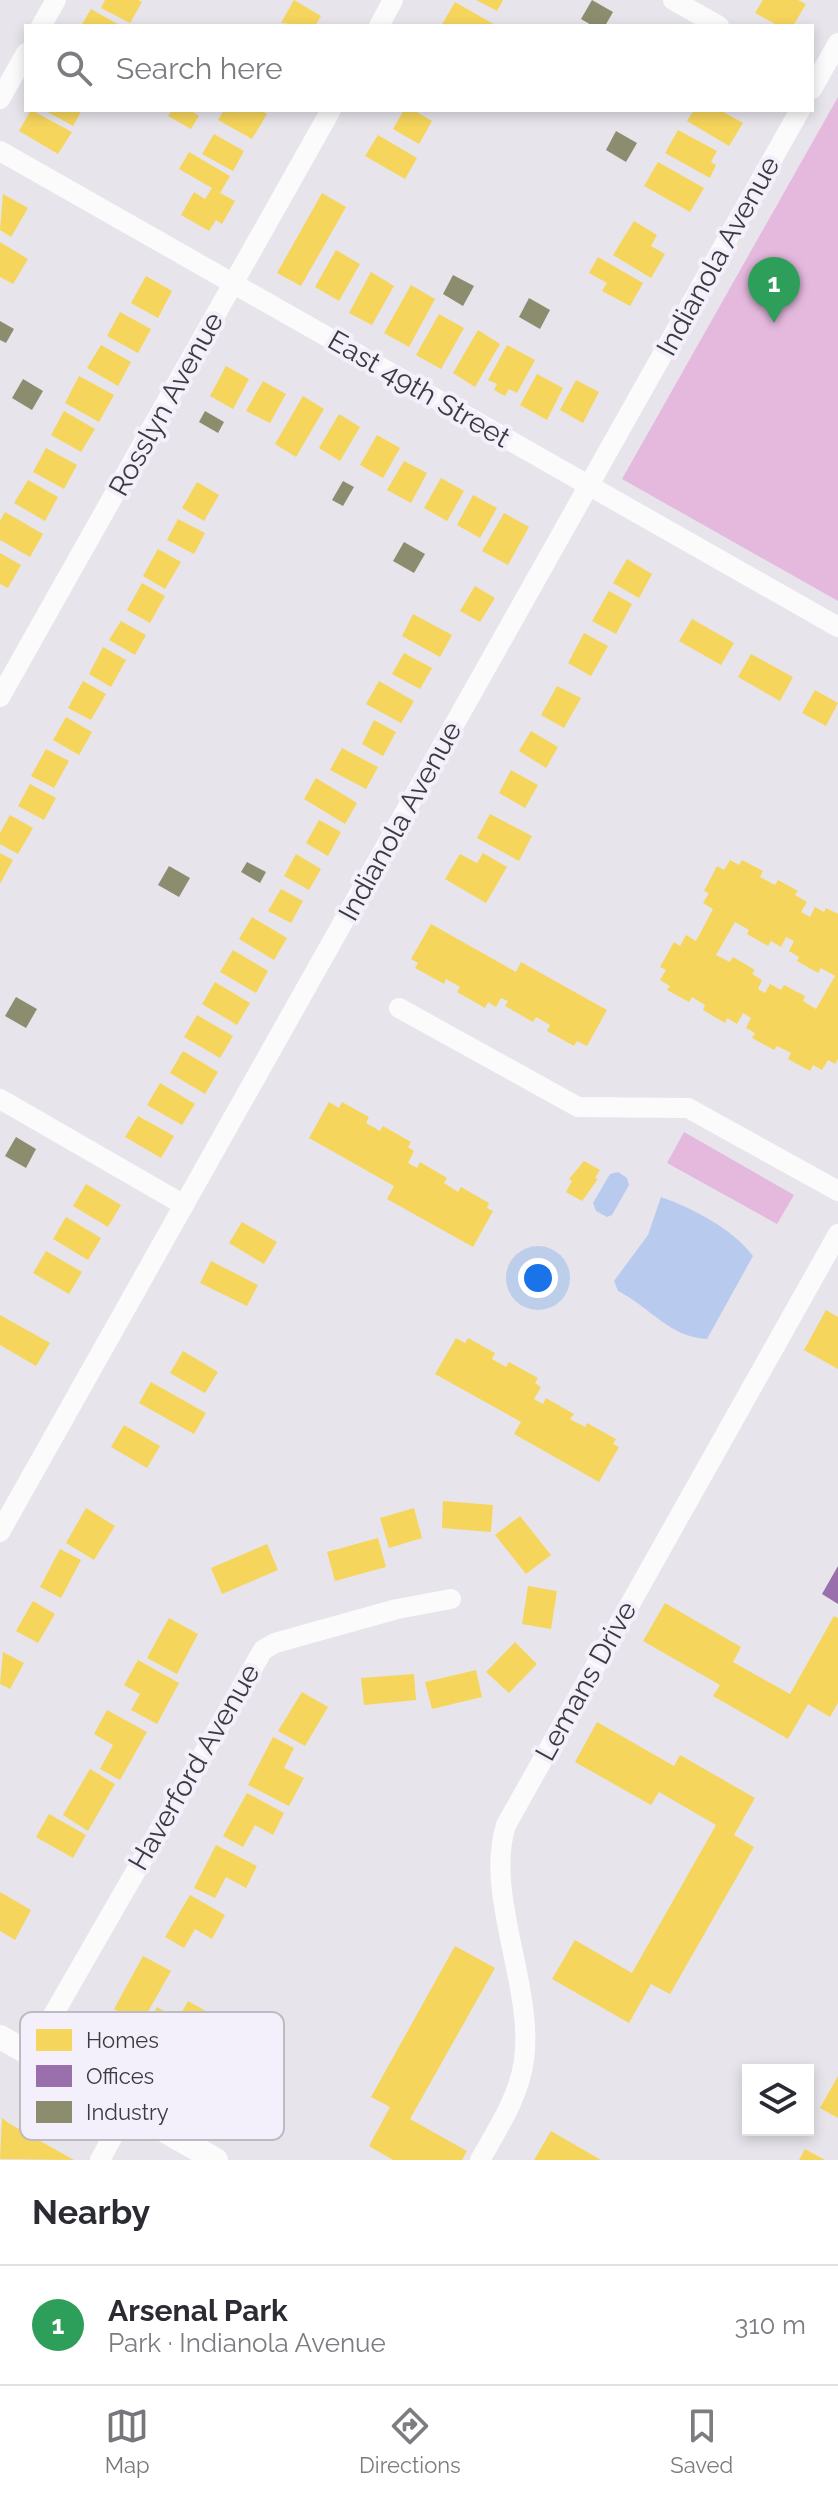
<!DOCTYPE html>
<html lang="en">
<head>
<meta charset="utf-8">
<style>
	body { margin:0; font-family:Raleway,sans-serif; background:#f7f7f7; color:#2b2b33 }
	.controls { position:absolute; right:24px; bottom:24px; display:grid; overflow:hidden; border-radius:0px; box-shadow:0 4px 12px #0003 }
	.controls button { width:72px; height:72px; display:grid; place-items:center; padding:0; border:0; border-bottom:2px solid #e1e1e2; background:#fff; color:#2b2b33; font:40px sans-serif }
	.you { position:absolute; left:538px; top:1278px; width:28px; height:28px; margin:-20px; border:6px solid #fff; border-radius:50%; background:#1a73e8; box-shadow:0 0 0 12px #1a73e833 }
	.badge { display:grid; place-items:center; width:52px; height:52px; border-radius:50%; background:#78767b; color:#fff; font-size:26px; font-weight:700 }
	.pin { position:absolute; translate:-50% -66px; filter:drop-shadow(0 2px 4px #0008) }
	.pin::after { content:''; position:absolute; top:42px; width:28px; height:24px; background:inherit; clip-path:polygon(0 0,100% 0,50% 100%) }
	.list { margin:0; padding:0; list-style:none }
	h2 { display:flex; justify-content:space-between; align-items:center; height:104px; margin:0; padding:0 32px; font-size:34px }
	h2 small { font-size:26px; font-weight:400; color:#7c7c81 }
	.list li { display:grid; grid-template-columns:52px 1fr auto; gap:24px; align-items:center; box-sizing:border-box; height:120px; padding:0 32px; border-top:2px solid #e1e1e2 }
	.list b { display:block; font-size:30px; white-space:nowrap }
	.list p { margin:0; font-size:26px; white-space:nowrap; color:#7c7c81 }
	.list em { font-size:26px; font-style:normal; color:#7c7c81 }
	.icon { flex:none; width:44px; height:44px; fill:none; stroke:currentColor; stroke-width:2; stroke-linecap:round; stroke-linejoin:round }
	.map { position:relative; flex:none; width:838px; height:2160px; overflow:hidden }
	.search { position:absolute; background:#fff; box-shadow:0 4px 12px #0003; left:24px; right:24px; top:24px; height:88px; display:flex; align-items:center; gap:20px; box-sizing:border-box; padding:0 28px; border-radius:0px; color:#7c7c81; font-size:30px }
	.sheet { height:224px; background:#fff }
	nav { display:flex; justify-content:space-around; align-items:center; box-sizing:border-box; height:112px; border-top:2px solid #e1e1e2; background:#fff; font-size:22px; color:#7c7c81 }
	nav a { display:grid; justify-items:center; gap:4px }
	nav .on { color:#78767b }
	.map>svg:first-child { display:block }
</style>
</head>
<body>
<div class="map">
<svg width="838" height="2160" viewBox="0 0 838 2160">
	<rect width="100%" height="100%" fill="#e7e5eb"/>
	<g fill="#e5b9de">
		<path d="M838 97V601L622 479Z"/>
		<path d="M684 1132 794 1195 777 1224 667 1163Z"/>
	</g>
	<g fill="#b8cbef">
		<path d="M618 1172 627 1178 629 1185 612 1215 607 1217 596 1211 593 1203 610 1174Z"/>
		<path d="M661 1197C692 1208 733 1229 753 1256L707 1339C669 1337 650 1307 618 1291L614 1281 648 1235Z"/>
	</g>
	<g fill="#f6d55c" fill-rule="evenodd">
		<path d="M105 0H138L142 2 130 23 101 8Z"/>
		<path d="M294 0 321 16 315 26 281 23Z"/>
		<path d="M476 0H503L497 11Z"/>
		<path d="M763 0H798L806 4 793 26H779L755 13Z"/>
		<path d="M455 2 497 26H441Z"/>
		<path d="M91 9 121 26H81Z"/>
		<path d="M31 110 72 132 58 154 19 131Z"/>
		<path d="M44 110H82L73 126Z"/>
		<path d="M172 110H190L199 116 191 129 168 116Z"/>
		<path d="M224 110H260L267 114 252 139 218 120Z"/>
		<path d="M404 110H413L432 121 419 144 393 129Z"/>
		<path d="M694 110H720L743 123 729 146 687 121Z"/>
		<path d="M678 130 717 151 711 162 716 165 710 178 665 153Z"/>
		<path d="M214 134 244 151 233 171 202 154Z"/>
		<path d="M378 135 417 158 405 179 365 156Z"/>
		<path d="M189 152 230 176 220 193 235 201 222 224 216 220 209 231 181 215 194 192 205 199 212 188 179 169Z"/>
		<path d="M658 162 704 188 690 212 644 186Z"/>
		<path d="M322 193 346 207 301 286 277 273Z"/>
		<path d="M3 194 28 208 11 237 0 230Z"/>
		<path d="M634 221 657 235 651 246 665 254 651 278 613 255Z"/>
		<path d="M0 242 28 259 13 284 0 277Z"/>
		<path d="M336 250 360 264 339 301 315 287Z"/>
		<path d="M598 257 643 283 630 306 602 291 607 283 589 273Z"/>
		<path d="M371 272 394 286 372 325 349 313Z"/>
		<path d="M146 276 172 291 158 318 131 303Z"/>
		<path d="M411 285 435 299 409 347 384 333Z"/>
		<path d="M120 312 151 329 138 353 107 336Z"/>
		<path d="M439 314 464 328 441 369 416 355Z"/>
		<path d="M478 330 500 344 475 387 453 373Z"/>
		<path d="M101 345 131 362 118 386 87 368Z"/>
		<path d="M507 345 535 360 517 393 509 389 505 396 494 390 497 384 488 380Z"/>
		<path d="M226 366 249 379 233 409 210 396Z"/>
		<path d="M537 374 563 388 547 420 520 405Z"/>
		<path d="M79 376 114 395 99 422 65 403Z"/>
		<path d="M576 380 599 392 583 423 560 410Z"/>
		<path d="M263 381 286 394 270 423 246 411Z"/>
		<path d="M303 396 324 409 296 457 275 444Z"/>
		<path d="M64 411 95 429 81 452 51 435Z"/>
		<path d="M339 414 360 427 340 461 319 448Z"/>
		<path d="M377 435 400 448 383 478 360 465Z"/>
		<path d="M46 448 77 465 64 489 33 472Z"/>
		<path d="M404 461 427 473 411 503 387 490Z"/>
		<path d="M441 478 464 491 447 521 424 508Z"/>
		<path d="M28 480 58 497 45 521 14 503Z"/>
		<path d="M197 482 219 495 204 521 182 508Z"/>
		<path d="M473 495 497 508 480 538 457 525Z"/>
		<path d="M5 512 43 534 30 557 0 540V521Z"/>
		<path d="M504 513 529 527 508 565 482 551Z"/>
		<path d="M178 519 205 533 194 554 167 540Z"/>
		<path d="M158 549 181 562 165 589 143 576Z"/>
		<path d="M0 553 21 565 8 588 0 584Z"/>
		<path d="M627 559 652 574 639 598 613 583Z"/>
		<path d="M142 583 165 596 150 623 127 610Z"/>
		<path d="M475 586 495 598 480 622 460 611Z"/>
		<path d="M609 591 632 604 616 634 592 621Z"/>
		<path d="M413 614 452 635 440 657 402 636Z"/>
		<path d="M692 619 734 643 721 665 679 641Z"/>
		<path d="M121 621 146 635 135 655 109 640Z"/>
		<path d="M584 633 608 646 591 676 568 663Z"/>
		<path d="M103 647 126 660 111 687 89 674Z"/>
		<path d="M404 653 432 668 420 689 392 674Z"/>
		<path d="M751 654 793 677 780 701 738 677Z"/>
		<path d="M83 681 106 694 91 720 68 708Z"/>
		<path d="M379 681 414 701 401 723 366 704Z"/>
		<path d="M557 686 581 698 564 728 541 715Z"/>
		<path d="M815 690 838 703 826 726 802 713Z"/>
		<path d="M66 717 92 732 79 755 53 740Z"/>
		<path d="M374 720 396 732 383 756 362 744Z"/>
		<path d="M531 731 558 747 546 768 519 751Z"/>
		<path d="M342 748 378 767 366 789 330 770Z"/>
		<path d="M46 749 69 761 54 788 31 776Z"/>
		<path d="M511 770 538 785 525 808 499 793Z"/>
		<path d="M316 778 357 803 345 824 304 799Z"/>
		<path d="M30 784 56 798 44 820 18 806Z"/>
		<path d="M490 814 532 836 519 861 477 838Z"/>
		<path d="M10 815 33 828 18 854 0 844V833Z"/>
		<path d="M319 820 341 832 328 856 306 843Z"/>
		<path d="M0 853 13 860 0 884Z"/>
		<path d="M483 853 507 867 486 903 445 879 460 854 477 863Z"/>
		<path d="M296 854 321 869 309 890 284 876Z"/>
		<path d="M730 860 739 865 742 860 763 871 760 877 775 885 778 880 798 891 795 895 807 902 801 912 810 917 815 907 824 912 826 908 838 914V1059L835 1064 828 1060 822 1070 813 1065 810 1071 788 1059 791 1053 777 1046 774 1050 752 1038 755 1033 746 1028 751 1018 743 1013 737 1024 727 1018 725 1023 703 1010 705 1005 692 997 689 1002 667 990 670 986 660 980 666 970 660 967 674 942 680 946 686 935 696 941 713 909 703 903 709 893 704 891 717 866 724 870ZM735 922 749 930 747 934 768 946 771 941 781 947 786 937 794 941 789 951 799 957 797 961 818 973 821 968 835 976 816 1009 803 1001 805 996 784 985 781 990 770 984 765 993 758 989 762 980 752 974 755 970 733 957 730 962 716 955Z"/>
		<path d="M281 889 303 901 291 923 268 911Z"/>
		<path d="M252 917 287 938 274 960 239 939Z"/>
		<path d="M431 924 516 972 521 962 607 1010 587 1046 577 1041 574 1046 547 1031 550 1025 536 1017 533 1022 505 1006 508 1001 501 998 496 1007 488 1002 485 1008 457 992 460 987 446 979 444 984 415 968 418 963 411 959Z"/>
		<path d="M233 950 268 971 256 993 220 972Z"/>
		<path d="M215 982 250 1003 237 1025 202 1004Z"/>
		<path d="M197 1015 233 1036 220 1058 184 1037Z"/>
		<path d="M183 1051 218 1072 205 1094 170 1073Z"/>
		<path d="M160 1083 195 1104 182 1125 147 1105Z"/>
		<path d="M329 1102 339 1108 342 1102 369 1117 366 1123 380 1131 383 1126 411 1142 408 1147 414 1151 408 1163 417 1168 420 1162 447 1178 444 1183 458 1192 461 1187 489 1203 487 1208 493 1211 473 1247 387 1199 394 1186 309 1138Z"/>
		<path d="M138 1116 174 1136 161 1158 125 1137Z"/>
		<path d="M584 1161 600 1170 595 1178 598 1179 582 1201 566 1192 572 1181 569 1179Z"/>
		<path d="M86 1184 121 1205 108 1227 73 1206Z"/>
		<path d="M66 1217 101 1238 88 1260 53 1239Z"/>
		<path d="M242 1222 277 1242 264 1264 229 1243Z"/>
		<path d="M46 1251 82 1272 69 1294 33 1273Z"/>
		<path d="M211 1261 258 1285 247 1306 200 1283Z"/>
		<path d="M826 1310 838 1317V1369L804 1350Z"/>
		<path d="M0 1315 50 1343 36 1366 0 1345Z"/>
		<path d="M456 1338 465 1343 468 1338 495 1353 492 1359 506 1367 509 1362 538 1378 535 1383 541 1387 534 1399 543 1404 546 1398 574 1414 570 1419 585 1427 587 1423 616 1439 613 1444 619 1447 599 1482 514 1434 521 1422 435 1374Z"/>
		<path d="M183 1351 218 1372 205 1393 170 1373Z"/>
		<path d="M151 1382 206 1413 194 1434 139 1403Z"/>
		<path d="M124 1425 160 1446 147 1468 111 1447Z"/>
		<path d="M443 1501 493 1505 491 1532 442 1528Z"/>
		<path d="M86 1508 115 1526 94 1560 66 1543Z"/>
		<path d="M414 1508 422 1538 389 1548 380 1518Z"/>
		<path d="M520 1516 551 1555 526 1574 495 1535Z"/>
		<path d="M378 1538 386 1567 335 1581 327 1552Z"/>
		<path d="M267 1544 278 1570 222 1594 211 1568Z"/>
		<path d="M60 1549 81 1560 61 1598 40 1587Z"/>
		<path d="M528 1586 557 1591 551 1629 522 1624Z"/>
		<path d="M33 1601 55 1614 38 1643 16 1631Z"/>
		<path d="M665 1603 741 1647 733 1662 790 1694 834 1616 838 1618V1703L830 1717 808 1704 788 1739 713 1696 720 1685 643 1641Z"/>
		<path d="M169 1618 198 1634 177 1674 147 1658Z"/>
		<path d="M515 1642 537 1664 509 1693 486 1672Z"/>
		<path d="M3 1652 24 1663 10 1689 0 1684Z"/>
		<path d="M138 1660 179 1683 157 1724 131 1710 140 1694 124 1685Z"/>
		<path d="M476 1670 482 1697 432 1709 425 1682Z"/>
		<path d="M414 1674 416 1700 364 1705 361 1678Z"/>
		<path d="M302 1692 328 1707 305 1746 278 1731Z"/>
		<path d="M107 1710 147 1732 120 1780 100 1769 113 1745 94 1734Z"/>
		<path d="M597 1722 674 1766 680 1755 755 1798 734 1835 754 1847 670 1994 651 1984 629 2023 552 1979 575 1940 632 1973 716 1825 659 1792 651 1805 575 1762Z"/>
		<path d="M273 1737 294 1748 284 1768 304 1778 289 1806 248 1785Z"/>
		<path d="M90 1769 115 1784 88 1831 63 1815Z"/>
		<path d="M247 1793 284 1813 273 1835 255 1825 243 1847 223 1836Z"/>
		<path d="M49 1814 86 1835 73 1858 36 1837Z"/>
		<path d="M216 1845 257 1866 246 1888 226 1877 215 1898 194 1888Z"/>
		<path d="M0 1892 31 1910 15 1940 0 1931Z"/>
		<path d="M190 1895 225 1915 212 1939 195 1929 184 1948 165 1937Z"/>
		<path d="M455 1946 495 1968 410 2119 467 2151 462 2160H393L369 2146 390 2107 371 2097Z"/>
		<path d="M143 1956 171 1971 141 2024 114 2009Z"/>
		<path d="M188 2001 211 2014 190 2051 146 2026 157 2007 178 2019Z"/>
		<path d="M838 2076V2118L820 2108Z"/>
		<path d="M2 2118 10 2124 74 2160 0 2159Z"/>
		<path d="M551 2131 601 2160H534Z"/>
		<path d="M805 2149 825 2160H799Z"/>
	</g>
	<path fill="#9970ab" d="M838 1566V1604L822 1594Z"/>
	<g fill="#8c8c6e">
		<path d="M592 0 613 12 605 26H593L581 19Z"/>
		<path d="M616 131 637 143 626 162 606 150Z"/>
		<path d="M453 275 474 286 463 306 443 294Z"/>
		<path d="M529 298 550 310 540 329 519 317Z"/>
		<path d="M0 321 14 329 6 343 0 340Z"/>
		<path d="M23 379 43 391 32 410 12 398Z"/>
		<path d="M205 411 224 422 218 433 199 422Z"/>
		<path d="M343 481 354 487 343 506 332 500Z"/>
		<path d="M404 542 425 554 414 573 393 561Z"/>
		<path d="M247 862 266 872 260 883 241 872Z"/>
		<path d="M169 866 190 878 179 897 158 885Z"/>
		<path d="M16 997 37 1009 26 1028 5 1016Z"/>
		<path d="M16 1137 36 1149 26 1168 5 1156Z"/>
	</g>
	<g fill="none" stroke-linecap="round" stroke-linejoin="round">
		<g stroke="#fbfbfc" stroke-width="20">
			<path d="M673 0 719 26"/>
			<path d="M41 26 56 0"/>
			<path d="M379 26 393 0"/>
			<path d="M812 89 838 43"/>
			<path d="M0 99 26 53"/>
			<path d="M0 151 838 627"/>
			<path d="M0 697 331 110"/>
			<path d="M399 1008 578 1107 688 1108 838 1191"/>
			<path d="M0 1099 184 1205"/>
			<path d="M0 1532 800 110"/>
			<path d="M30 2055 263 1650 275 1643 397 1609 451 1599"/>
			<path d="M100 2160 127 2110"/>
			<path d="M480 2160C498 2128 519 2097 524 2060 534 1986 484 1894 506 1825L838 1234"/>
		</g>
		<path stroke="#fbfbfc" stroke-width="24" d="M0 2037 216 2160"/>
	</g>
	<g text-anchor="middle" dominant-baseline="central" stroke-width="8" stroke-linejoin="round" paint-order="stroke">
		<g font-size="28" fill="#3c3b3f" stroke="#f3f0fb">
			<text transform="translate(718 256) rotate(-61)">Indianola Avenue</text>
			<text transform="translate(419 389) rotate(30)">East 49th Street</text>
			<text transform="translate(166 404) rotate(-61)">Rosslyn Avenue</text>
			<text transform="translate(400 821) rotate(-61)">Indianola Avenue</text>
			<text transform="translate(586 1681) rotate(-61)">Lemans Drive</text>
			<text transform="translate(194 1767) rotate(-60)">Haverford Avenue</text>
		</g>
	</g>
	<rect x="20" y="2012" width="264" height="128" rx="12" fill="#f3f0fb" stroke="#bcbac3" stroke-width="2"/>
	<rect x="36" y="2029" width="36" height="22" fill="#f6d55c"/>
	<rect x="36" y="2065" width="36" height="22" fill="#9970ab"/>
	<rect x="36" y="2101" width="36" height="22" fill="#8c8c6e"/>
	<g font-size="22" fill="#3c3b3f">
		<text x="86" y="2048">Homes</text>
		<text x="86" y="2084">Offices</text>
		<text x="86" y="2120">Industry</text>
	</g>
</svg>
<div class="controls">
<button><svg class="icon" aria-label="layers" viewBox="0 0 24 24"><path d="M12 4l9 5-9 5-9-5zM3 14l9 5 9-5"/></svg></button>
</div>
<div class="you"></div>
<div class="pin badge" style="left:774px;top:323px;background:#2e9e5b">1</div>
<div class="search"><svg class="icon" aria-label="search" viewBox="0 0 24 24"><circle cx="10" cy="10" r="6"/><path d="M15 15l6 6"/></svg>Search here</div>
</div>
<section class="sheet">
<h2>Nearby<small></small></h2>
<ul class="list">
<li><span class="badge" style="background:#2e9e5b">1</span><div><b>Arsenal Park</b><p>Park · Indianola Avenue</p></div><em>310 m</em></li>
</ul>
</section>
<nav>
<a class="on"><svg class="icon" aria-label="map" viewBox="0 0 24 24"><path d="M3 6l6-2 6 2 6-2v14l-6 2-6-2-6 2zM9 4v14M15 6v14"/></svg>Map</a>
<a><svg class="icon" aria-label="directions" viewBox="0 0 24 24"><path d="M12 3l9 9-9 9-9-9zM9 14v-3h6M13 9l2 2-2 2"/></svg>Directions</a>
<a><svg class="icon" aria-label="saved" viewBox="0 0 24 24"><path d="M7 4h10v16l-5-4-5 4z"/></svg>Saved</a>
</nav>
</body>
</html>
